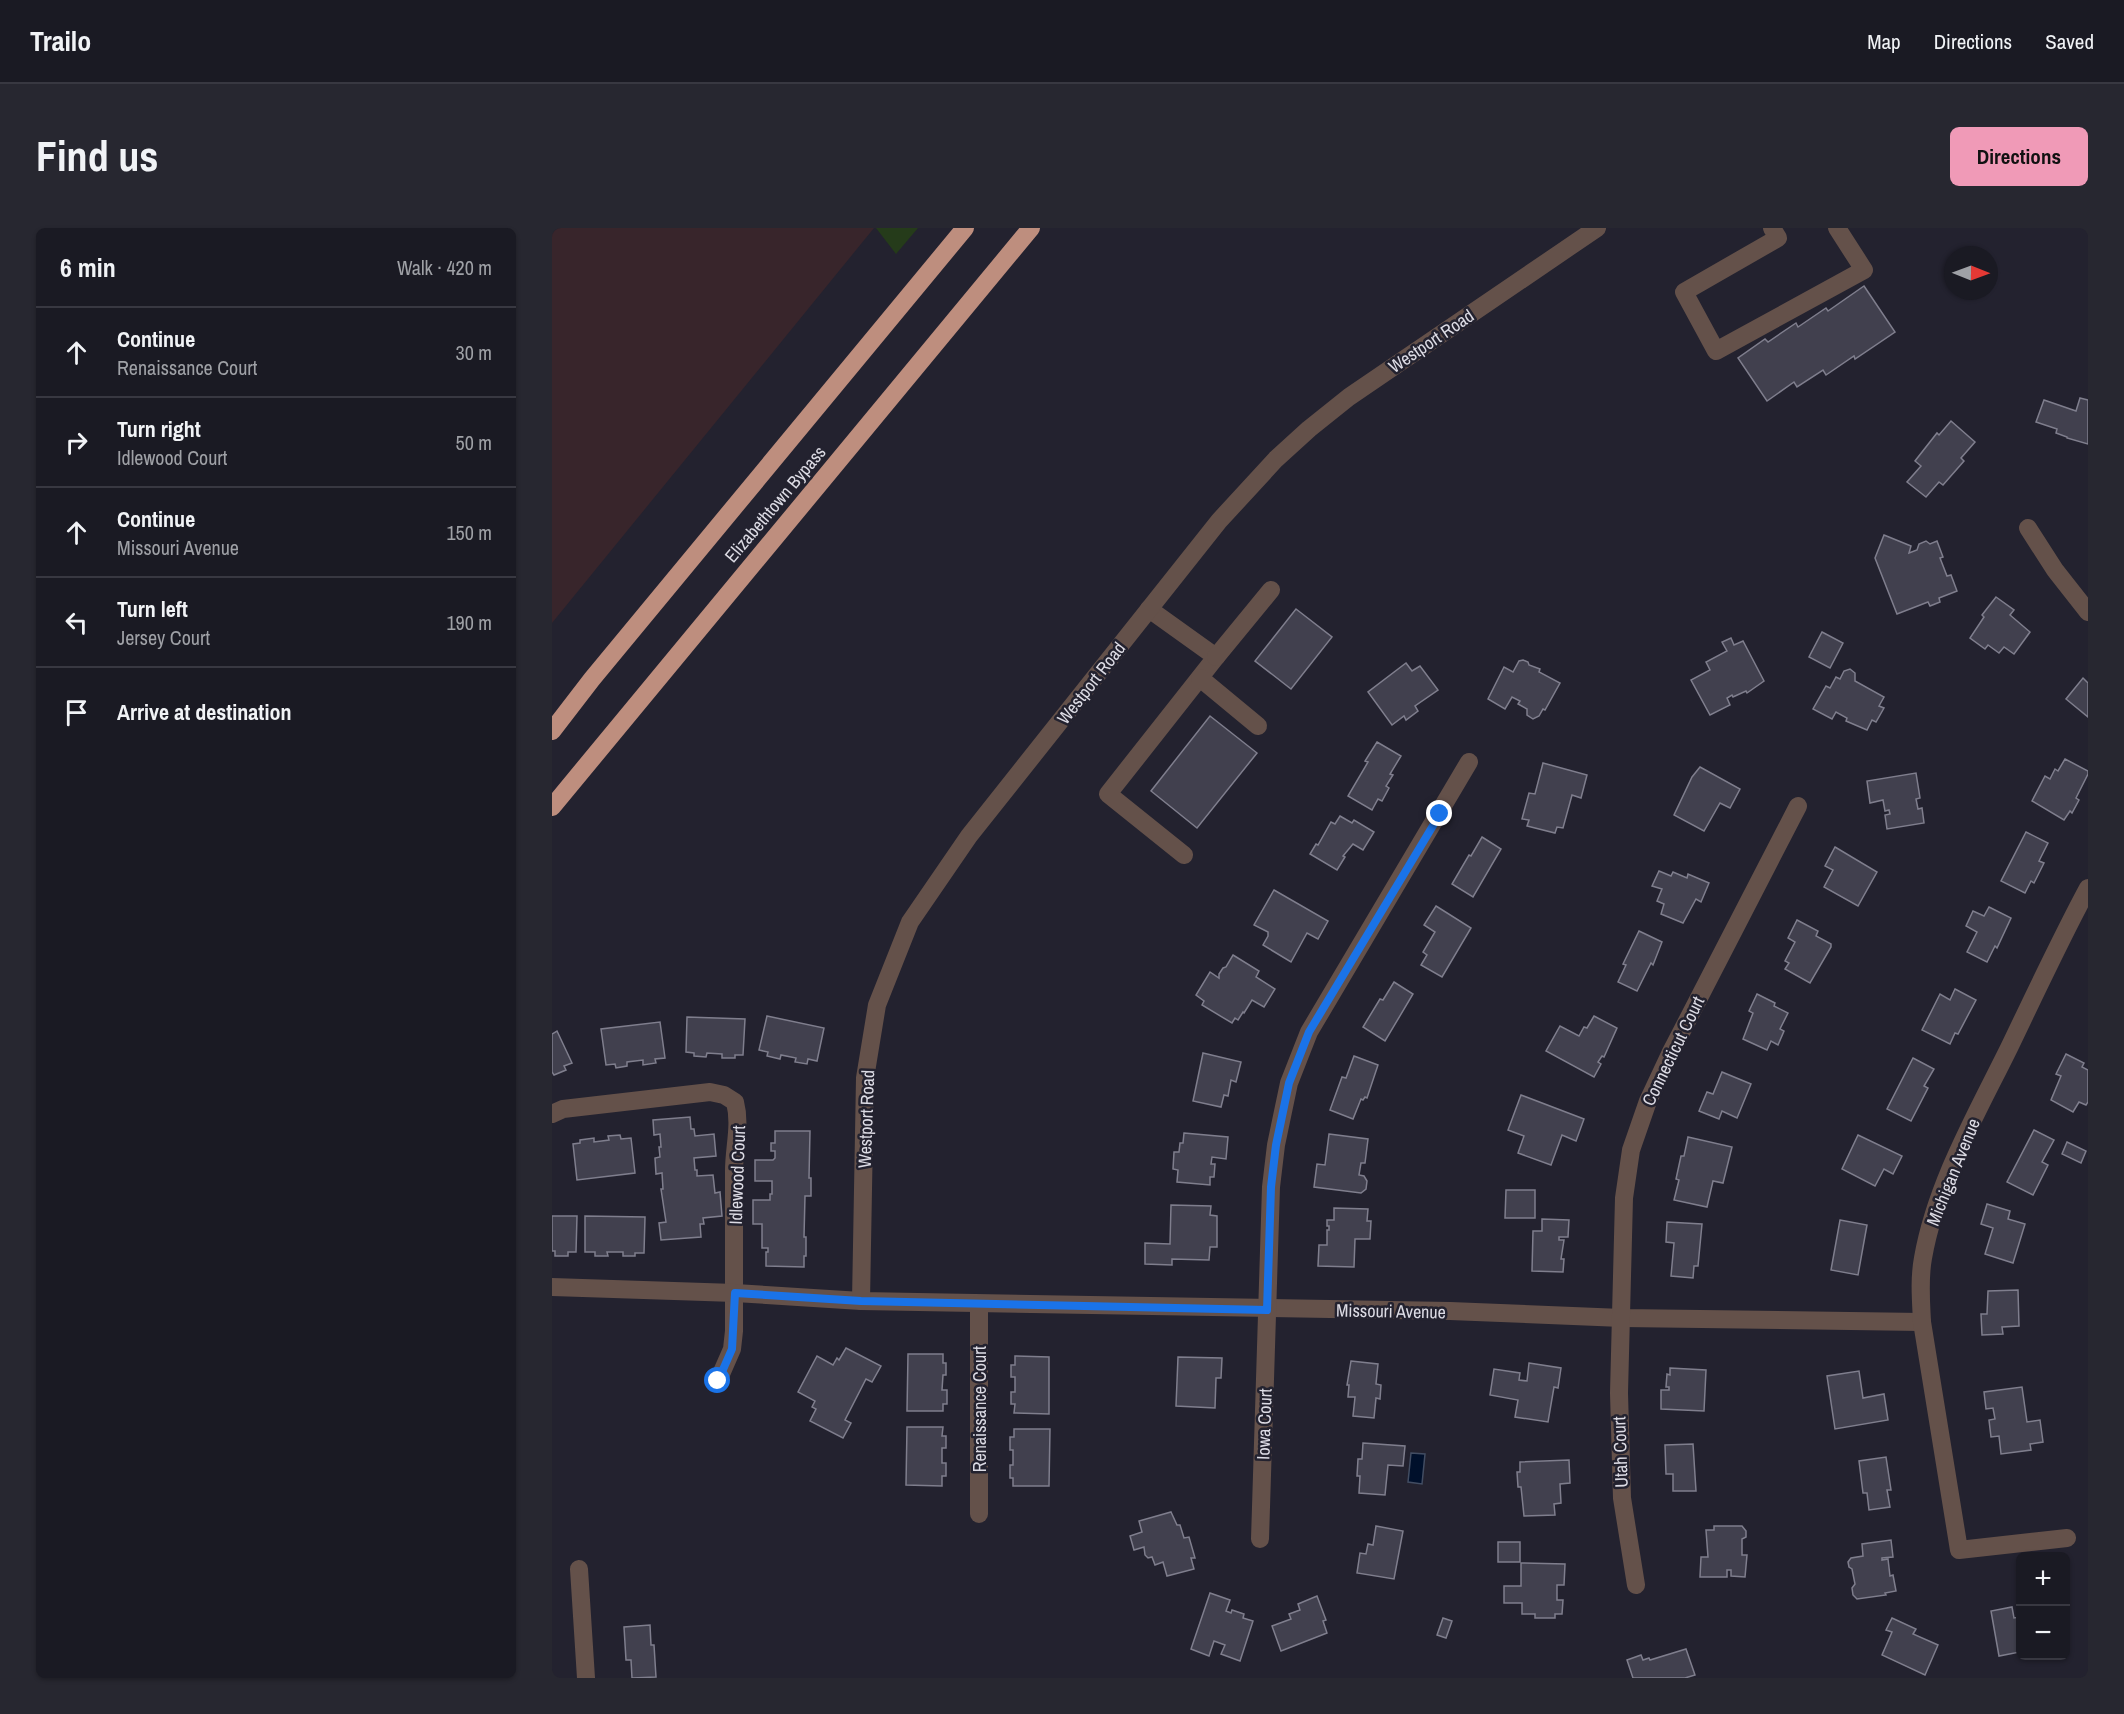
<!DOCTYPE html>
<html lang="en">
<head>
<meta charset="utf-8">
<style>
	body { margin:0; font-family:"Archivo Narrow",sans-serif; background:#272730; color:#f1f3f6 }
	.controls { position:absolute; right:18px; bottom:18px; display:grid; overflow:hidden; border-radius:9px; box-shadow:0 2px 4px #0004 }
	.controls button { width:54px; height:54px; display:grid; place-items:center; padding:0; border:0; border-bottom:2px solid #383841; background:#1a1a23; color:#f1f3f6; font:30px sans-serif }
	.compass { position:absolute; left:1392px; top:18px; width:54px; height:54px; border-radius:50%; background:#1a1a23; box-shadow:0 2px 4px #0004; rotate:91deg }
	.stop { position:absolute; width:18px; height:18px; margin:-14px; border:4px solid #1a73e8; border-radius:50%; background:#fff }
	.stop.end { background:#1a73e8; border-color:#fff; box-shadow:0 2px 6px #0008 }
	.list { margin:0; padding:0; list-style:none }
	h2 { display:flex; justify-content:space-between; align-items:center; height:78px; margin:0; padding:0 24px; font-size:26px }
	h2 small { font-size:20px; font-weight:400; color:#9fa1a6 }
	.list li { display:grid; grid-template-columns:39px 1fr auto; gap:18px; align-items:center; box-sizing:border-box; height:90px; padding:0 24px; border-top:2px solid #383841 }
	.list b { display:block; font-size:22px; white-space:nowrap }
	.list p { margin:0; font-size:20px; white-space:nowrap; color:#9fa1a6 }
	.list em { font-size:20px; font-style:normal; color:#9fa1a6 }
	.icon { flex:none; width:33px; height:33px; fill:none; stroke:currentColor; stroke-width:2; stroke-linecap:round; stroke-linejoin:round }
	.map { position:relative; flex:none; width:1536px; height:1450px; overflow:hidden; border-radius:9px }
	header { display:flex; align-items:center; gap:36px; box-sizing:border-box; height:84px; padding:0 30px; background:#1a1a23; border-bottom:2px solid #383841 }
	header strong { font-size:28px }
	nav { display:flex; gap:33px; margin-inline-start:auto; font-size:21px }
	.intro { display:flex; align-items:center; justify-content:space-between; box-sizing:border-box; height:144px; padding:0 36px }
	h1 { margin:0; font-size:42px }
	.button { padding:15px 27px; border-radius:9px; background:#f09ab7; color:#111; font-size:21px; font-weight:700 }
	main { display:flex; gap:36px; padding:0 36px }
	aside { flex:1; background:#1a1a23; border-radius:9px; box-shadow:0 2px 4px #0004 }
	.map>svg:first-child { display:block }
</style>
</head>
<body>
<header>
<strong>Trailo</strong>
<nav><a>Map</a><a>Directions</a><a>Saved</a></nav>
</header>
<div class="intro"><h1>Find us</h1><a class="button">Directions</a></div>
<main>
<aside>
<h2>6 min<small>Walk · 420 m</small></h2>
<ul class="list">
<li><svg class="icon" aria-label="ahead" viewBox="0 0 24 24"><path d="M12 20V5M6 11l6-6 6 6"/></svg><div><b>Continue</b><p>Renaissance Court</p></div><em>30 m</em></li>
<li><svg class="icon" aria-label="right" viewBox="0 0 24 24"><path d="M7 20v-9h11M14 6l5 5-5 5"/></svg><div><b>Turn right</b><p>Idlewood Court</p></div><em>50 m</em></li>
<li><svg class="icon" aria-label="ahead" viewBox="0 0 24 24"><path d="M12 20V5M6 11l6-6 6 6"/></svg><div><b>Continue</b><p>Missouri Avenue</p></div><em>150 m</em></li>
<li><svg class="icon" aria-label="left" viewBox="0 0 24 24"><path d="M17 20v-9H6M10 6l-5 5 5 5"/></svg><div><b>Turn left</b><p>Jersey Court</p></div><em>190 m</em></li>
<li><svg class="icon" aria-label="arrive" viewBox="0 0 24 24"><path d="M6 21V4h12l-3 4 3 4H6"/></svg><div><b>Arrive at destination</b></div></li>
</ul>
</aside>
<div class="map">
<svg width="1536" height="1450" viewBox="0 0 1536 1450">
	<rect width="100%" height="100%" fill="#23222f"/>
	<path fill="#38252b" d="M0 0H322L0 395Z"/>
	<path fill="#253b1a" d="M324 0H366L344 26Z"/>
	<path fill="#00102b" stroke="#424d62" stroke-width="1.5" d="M859 1225 873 1226 870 1256 856 1254Z"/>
	<g fill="#41404e" stroke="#7f7e8d" stroke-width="1.5">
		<path d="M1312 58 1343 104 1303 131 1302 128 1274 147 1271 142 1245 159 1242 154 1215 173 1186 130 1213 111 1216 114 1244 95 1246 99 1274 80 1276 83Z"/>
		<path d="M1528 170 1536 172V216L1515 210V209L1504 205 1505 201 1484 194 1492 172 1524 183Z"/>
		<path d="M1399 193 1423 214 1409 230 1412 233 1391 257 1387 254 1374 269 1355 254 1369 238 1363 233 1385 205 1387 207Z"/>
		<path d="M1332 307 1359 318 1357 325 1365 322 1367 316 1374 313 1378 316 1385 313 1391 329 1388 330 1395 348 1399 347 1405 363 1387 370 1388 374 1378 378 1376 374 1345 386 1323 330Z"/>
		<path d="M1444 369 1462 382 1458 387 1478 404 1462 426 1452 419 1447 425 1436 417 1433 421 1418 410 1432 389 1430 387Z"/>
		<path d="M744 381 780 409 739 461 703 433Z"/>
		<path d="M1270 404 1291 415 1278 440 1257 429Z"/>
		<path d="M1179 410 1182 417 1191 413 1212 453 1195 465 1194 463 1181 469 1180 467 1175 470 1178 477 1158 487 1139 452 1158 442 1154 434 1175 423 1170 414Z"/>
		<path d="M971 432 976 434 977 437 988 441 987 444 1008 455 993 482 991 481 987 488 981 491 975 487V481L966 476 968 473 960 469 953 481 936 471 952 439 961 444 967 433Z"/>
		<path d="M854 435 860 443 868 438 886 462 863 478 866 483 854 492 852 488 840 497 816 464Z"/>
		<path d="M1298 441 1303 445V453L1332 469 1327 478 1332 480 1324 494 1320 492 1315 502 1294 493 1295 490 1284 484 1280 491 1261 481 1274 458 1278 460 1284 449 1288 451 1292 443Z"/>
		<path d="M1531 450 1536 455V489L1514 471Z"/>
		<path d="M658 488 705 525 645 600 599 563Z"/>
		<path d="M825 514 849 528 838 546 841 547 834 558 837 560 830 573 826 571 820 582 796 568 816 534 813 533Z"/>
		<path d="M1513 531 1536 543V546L1524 570 1527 572 1520 585 1518 583 1512 592 1480 573 1493 548 1498 551 1503 541 1506 543Z"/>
		<path d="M991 535 1035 547 1029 570 1020 567 1011 600 1005 599 1003 605 975 598 977 592 970 591 977 565 983 566Z"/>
		<path d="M1148 539 1188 561 1178 580 1168 575 1152 603 1122 587 1140 549Z"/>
		<path d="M1364 545 1368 570 1364 571 1366 581 1370 580 1372 595 1335 601 1333 587 1338 586 1337 582 1333 583 1331 572 1318 575 1315 553Z"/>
		<path d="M788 588 800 595 802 592 822 604 811 622 801 616 791 628 793 629 785 642 758 626 764 616 766 617 779 594 783 596Z"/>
		<path d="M1474 604 1496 615 1487 633 1492 635 1482 655 1479 653 1473 665 1449 653Z"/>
		<path d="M930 609 949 621 921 669 900 656 917 627 919 628Z"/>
		<path d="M1283 619 1325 644 1306 678 1272 659 1281 642 1273 638Z"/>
		<path d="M1107 643 1119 648 1121 644 1135 650 1136 646 1157 655 1149 674 1144 671 1131 695 1109 686 1112 676 1105 673 1110 661 1100 658Z"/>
		<path d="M722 662 776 693 766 711 755 705 739 734 711 717 716 708V704L702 697Z"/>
		<path d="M884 678 919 700 890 749 869 737 875 727 871 724 883 704 872 697Z"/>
		<path d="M1437 679 1459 690 1445 720 1443 718 1435 734 1415 724 1425 704 1414 698 1421 683 1432 688Z"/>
		<path d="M1245 692 1266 703 1264 708 1279 716V719L1258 755 1233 741 1237 735 1233 733 1243 714 1236 710Z"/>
		<path d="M1087 703 1110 714 1101 737 1099 735 1085 763 1066 754 1074 737 1071 736Z"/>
		<path d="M681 727 707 743 704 749 723 761 712 779 700 772 692 785 691 784 686 792 683 790 680 795 650 777 652 773 644 767 658 744 667 750V746L671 740 674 739Z"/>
		<path d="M842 754 861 766 833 813 811 799 828 771 831 772Z"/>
		<path d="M1403 761 1424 772 1406 806 1403 805 1398 816 1370 802 1388 766 1398 772Z"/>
		<path d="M1205 766 1223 775 1222 778 1236 785 1228 801 1232 803 1226 817 1219 813 1215 822 1191 811 1201 785 1197 783Z"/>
		<path d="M215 788 272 800 265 833 256 831 255 836 243 834 244 830 229 827 228 831 215 828 216 824 207 822Z"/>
		<path d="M1042 788 1065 800 1052 829 1050 828 1046 834 1049 836 1042 849 994 823 1008 798 1027 808 1032 799 1035 800Z"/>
		<path d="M135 789 193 791 191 827H183V830H170V826L155 825 154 829 142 828V825L134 824Z"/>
		<path d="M108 794 113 830 103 831 104 835 91 837V832L75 834V838L64 840 63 836 54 837 49 801Z"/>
		<path d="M5 803 20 835 12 838 14 842 2 847 0 844V806Z"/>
		<path d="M651 825 689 834 684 854 679 852 676 868 672 867 669 879 641 873Z"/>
		<path d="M1514 826 1532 835 1530 839 1536 842V874L1534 877 1527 874 1521 884 1499 872 1509 848 1504 846Z"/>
		<path d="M802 828 826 837 815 870 813 869 811 872 809 871 801 891 778 882 790 849 794 850Z"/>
		<path d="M1361 830 1382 841 1372 858 1376 860 1359 893 1335 881Z"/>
		<path d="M1170 844 1199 856 1185 890 1170 883 1167 891 1147 883 1155 864 1161 866Z"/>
		<path d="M969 867 1032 891 1024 913 1010 907 999 937 966 925 972 908 956 902Z"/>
		<path d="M138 889 139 901H142L143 908 162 906 164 928 142 930 143 942H145V948L161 947 163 965 168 964 170 988 151 990 152 996H148L149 1009 109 1012 107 995 114 994 109 961H111L110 945 104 946 103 930 108 929 107 919H109L108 906 102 907 101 892Z"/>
		<path d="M1482 902 1502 912 1490 934 1496 937 1481 967 1455 954Z"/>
		<path d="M223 903H258L257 950H259V968H253L252 1009H254V1028H252V1039L214 1038V1024H216V1020H210V996H201V972H218V966H220V953H203V932H221L223 930V923H219V915H223Z"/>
		<path d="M632 905 676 909 674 931 660 929 659 936H663L662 949H658V957L625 954 626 942 621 941 622 924H627L628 915H631Z"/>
		<path d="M777 906 816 911 813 935H809L807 947 812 948 815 953 814 961 809 965 762 959 765 936 773 937Z"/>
		<path d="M68 907 69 911 79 910 83 945 25 952 21 916 28 915V912L42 910V914L57 912 56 908Z"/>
		<path d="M1306 907 1350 928 1341 946 1332 941 1323 958 1290 941Z"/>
		<path d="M1136 909 1180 919 1171 955 1161 953 1155 979 1122 972 1127 952 1124 951 1129 928H1132Z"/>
		<path d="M1515 914 1534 923 1529 935 1510 926Z"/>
		<path d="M954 962H983V990H953Z"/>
		<path d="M1435 976 1458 983 1456 991 1473 996 1461 1035 1433 1026 1441 1000 1429 996Z"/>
		<path d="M619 977 659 978 658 987 665 988V1019H658L657 1032 620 1031V1037L593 1036V1015L618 1016Z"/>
		<path d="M782 980 816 981 815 993H819L818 1011H803L802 1039 766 1038 767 1017H775V1002H777V998H775V992H782Z"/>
		<path d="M0 988H25L24 1024H16V1028H3V1023H0Z"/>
		<path d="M33 988 93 989 92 1025H83V1028H71V1024H55L56 1028H43V1024H33Z"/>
		<path d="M990 991 1017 992 1016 1009H1007V1012H1012L1009 1031H1012L1011 1044 980 1043 981 1003H990Z"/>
		<path d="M1288 992 1315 997 1306 1047 1279 1042Z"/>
		<path d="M1115 994 1150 996 1146 1038H1142L1141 1050 1119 1048 1122 1015 1114 1014Z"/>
		<path d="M1466 1062 1467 1098 1450 1099 1451 1106 1430 1107 1429 1086H1435L1436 1063Z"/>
		<path d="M294 1120 329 1138 320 1154 314 1151 293 1192 299 1195 291 1210 258 1193 264 1181 260 1179 263 1173 246 1164 265 1128 281 1137 285 1130 287 1132Z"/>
		<path d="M356 1126H391V1135H394V1147H391L390 1162H395V1176H391V1183H355Z"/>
		<path d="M463 1128 497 1129V1186L462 1185 463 1176H459V1164H463V1149H459V1137H463Z"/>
		<path d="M626 1129 670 1130 669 1150H664L663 1180 624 1178Z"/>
		<path d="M799 1133 826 1136 824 1156 829 1157 828 1171 824 1170 822 1190 801 1188 803 1169H796L797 1157H795Z"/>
		<path d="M977 1135 1009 1140 1006 1160 1002 1159 996 1194 963 1189 966 1172 938 1167 942 1141 968 1145 967 1152 975 1153Z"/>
		<path d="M1118 1140 1154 1142 1152 1183 1109 1181V1162H1117V1159H1114L1115 1146 1118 1147Z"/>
		<path d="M1307 1143 1311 1170 1332 1166 1336 1192 1283 1201 1275 1148Z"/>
		<path d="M1470 1159 1475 1194 1488 1192 1491 1214 1478 1216 1479 1222 1449 1226 1447 1208 1439 1209 1437 1192 1443 1191 1441 1180 1434 1181 1432 1164Z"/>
		<path d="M355 1199H391L390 1208H394V1220H390V1235H394V1248H390V1258L354 1257Z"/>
		<path d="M462 1201H498L497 1258H461V1250H458V1237H461V1222H458V1209H462Z"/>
		<path d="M811 1215 853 1218 851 1238 836 1237 833 1267 807 1265 808 1248H805L806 1231H810Z"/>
		<path d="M1141 1216 1144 1263H1121V1246H1114L1113 1217Z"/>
		<path d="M1334 1229 1339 1262H1335L1338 1279 1317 1282 1315 1265H1311L1307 1233Z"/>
		<path d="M1017 1232 1018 1255 1008 1256 1009 1275 1002 1276 1003 1287 972 1288 969 1259H966L965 1244H968V1234Z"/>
		<path d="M619 1284 625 1297H628L632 1310 637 1309 643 1330H639L642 1341 615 1348 611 1334 603 1337 600 1329 596 1330 593 1327 592 1319 582 1322 578 1308 590 1304 587 1293Z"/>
		<path d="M824 1298 851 1303 842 1351 805 1345 808 1325 814 1326 816 1316 821 1317Z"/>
		<path d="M1162 1298H1190L1194 1303V1309L1190 1311V1327H1195L1193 1349 1179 1348V1342H1175V1349H1148L1149 1329H1156L1154 1302H1162Z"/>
		<path d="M1339 1312 1341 1329 1330 1330V1332L1336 1331 1338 1348 1341 1347 1344 1363 1333 1365 1334 1367 1305 1371 1301 1367 1300 1360 1303 1356 1300 1341 1297 1339 1296 1334 1299 1330 1311 1328 1310 1316Z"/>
		<rect x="946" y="1314" width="22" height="20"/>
		<path d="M969 1335 1013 1336 1012 1357H1005V1372H1011L1010 1386H1003V1390H983V1386H970V1375H952V1358H969Z"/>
		<path d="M658 1365 678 1372 674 1383 679 1385 680 1382 692 1386 691 1390 701 1393 688 1433 669 1426 673 1417 662 1413 657 1428 639 1421Z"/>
		<path d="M765 1368 774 1392 771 1393 775 1405 729 1423 720 1398 739 1391 737 1386 748 1382 746 1376Z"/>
		<path d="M1460 1379 1462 1390 1468 1389V1424L1447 1428 1439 1383Z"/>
		<path d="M891 1390 900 1393 894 1410 885 1407Z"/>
		<path d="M1340 1390 1364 1401 1361 1406 1386 1417 1373 1447 1330 1427 1340 1404 1334 1402Z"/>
		<path d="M98 1397 99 1417H102L104 1449 80 1450 79 1432H74L72 1399Z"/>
		<path d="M1134 1421 1143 1447 1133 1450H1081L1075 1432 1089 1427 1091 1432 1097 1430 1098 1432Z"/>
	</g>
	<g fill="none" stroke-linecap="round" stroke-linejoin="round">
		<g stroke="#64514a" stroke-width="18">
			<path d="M1220 0 1226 10 1132 64 1164 123 1312 42 1285 0"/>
			<path d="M1476 300 1503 342 1536 384"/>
			<path d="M597 381 664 429 556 566 632 627"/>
			<path d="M664 429 719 362"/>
			<path d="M648 450 706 498"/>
			<path d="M0 886 11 881 158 864 172 867 183 874C189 897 182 919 182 943V1103L180 1121 166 1153"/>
			<path d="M0 1059 183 1065 309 1073 898 1083 1070 1090 1370 1094"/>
			<path d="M309 1073 313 850 325 777 358 694 417 608 667 293 724 231 757 201 797 169 1045 0"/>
			<path d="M427 1076V1286"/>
			<path d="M1515 1310 1407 1322 1370 1094C1369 1073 1367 1051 1371 1030 1384 956 1424 887 1457 820 1483 766 1508 712 1536 660"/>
			<path d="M708 1311 719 959 724 917 737 855 757 804 917 534"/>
			<path d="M27 1341 34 1450"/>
			<path d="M1084 1357 1070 1270 1067 1165 1072 970 1079 922 1096 873 1118 826 1246 578"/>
		</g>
		<g stroke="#be8e7e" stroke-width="18">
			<path d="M0 503 40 451 413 0"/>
			<path d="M0 579 479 0"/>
		</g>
	</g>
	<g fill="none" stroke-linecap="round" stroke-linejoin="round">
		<path stroke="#1a73e8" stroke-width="8" d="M166 1153 180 1121 183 1065 309 1073 715 1082 719 959 724 917 737 855 757 804 888 586"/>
	</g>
	<g text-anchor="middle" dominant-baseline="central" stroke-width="5" stroke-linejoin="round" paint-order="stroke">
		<g font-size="18" fill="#dcdbe4" stroke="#23222f">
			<text transform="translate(879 113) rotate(-34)">Westport Road</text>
			<text transform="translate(223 276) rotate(-50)">Elizabethtown Bypass</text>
			<text transform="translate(539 455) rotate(-52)">Westport Road</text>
			<text transform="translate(1121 823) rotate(-64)">Connecticut Court</text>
			<text transform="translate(314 891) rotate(-88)">Westport Road</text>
			<text transform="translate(1401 944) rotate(-68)">Michigan Avenue</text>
			<text transform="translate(185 947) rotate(-88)">Idlewood Court</text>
			<text transform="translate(839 1083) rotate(1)">Missouri Avenue</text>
			<text transform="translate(427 1181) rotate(-90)">Renaissance Court</text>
			<text transform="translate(712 1196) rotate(-88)">Iowa Court</text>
			<text transform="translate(1068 1224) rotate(-92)">Utah Court</text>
		</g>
	</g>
</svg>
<div class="controls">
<button>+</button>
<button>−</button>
</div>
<svg class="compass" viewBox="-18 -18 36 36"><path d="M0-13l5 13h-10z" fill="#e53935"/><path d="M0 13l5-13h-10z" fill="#9fa1a6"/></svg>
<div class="stop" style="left:166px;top:1153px"></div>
<div class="stop end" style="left:888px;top:586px"></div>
</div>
</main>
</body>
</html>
